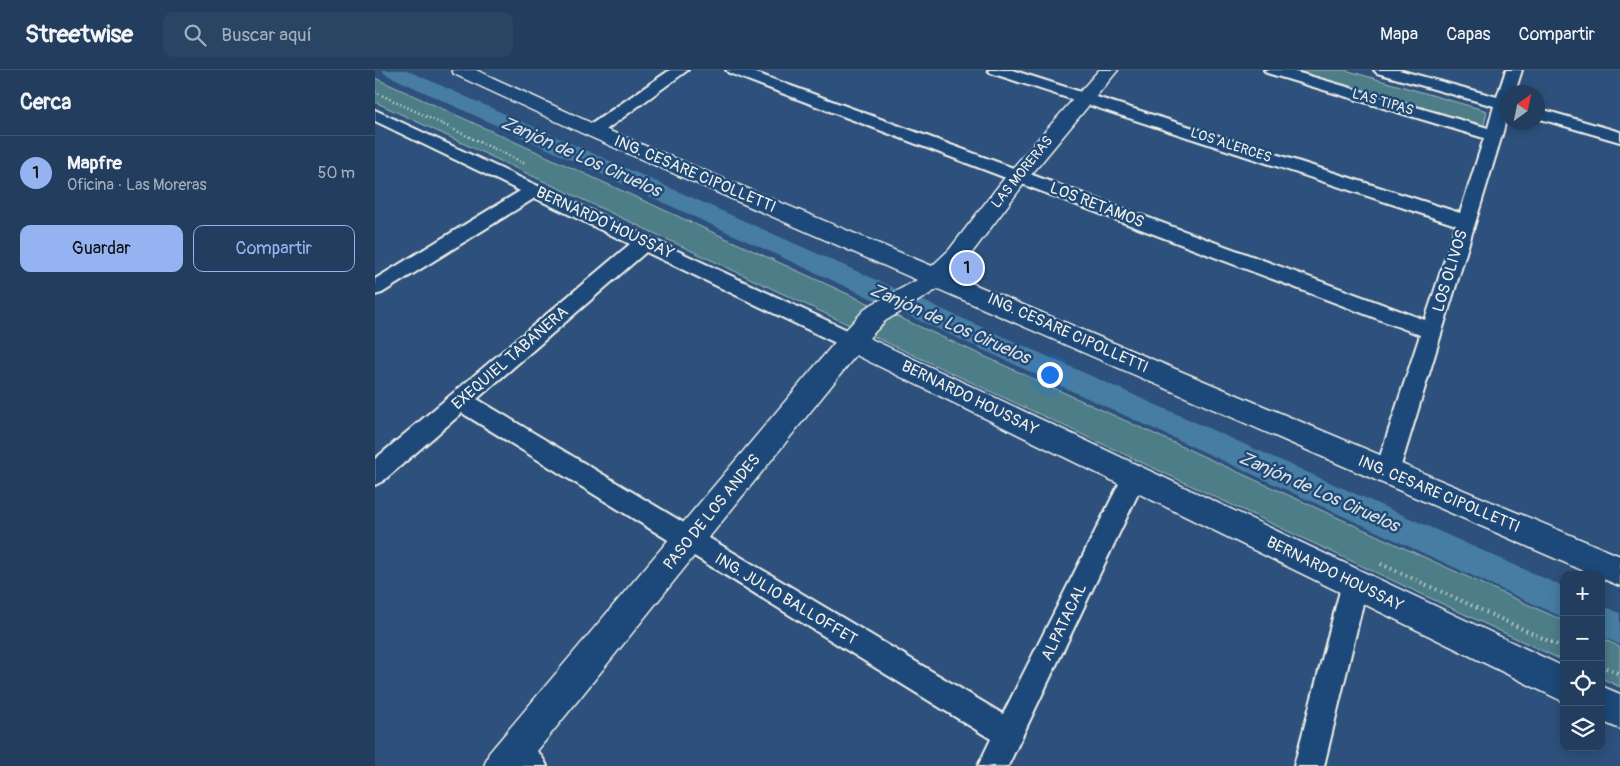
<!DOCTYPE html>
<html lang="es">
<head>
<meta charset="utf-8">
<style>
	body { margin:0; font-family:Pangolin,sans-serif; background:#2a4463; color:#f1f3f6 }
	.controls { position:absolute; right:15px; bottom:15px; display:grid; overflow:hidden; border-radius:10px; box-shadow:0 2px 12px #0003 }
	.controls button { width:45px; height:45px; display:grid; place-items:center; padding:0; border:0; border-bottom:1px solid #3f5672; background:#223d5d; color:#f1f3f6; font:25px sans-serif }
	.compass { position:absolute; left:1125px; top:15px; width:45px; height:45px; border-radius:50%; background:#223d5d; box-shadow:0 2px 12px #0003; rotate:33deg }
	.you { position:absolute; left:674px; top:304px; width:18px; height:18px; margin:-12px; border:4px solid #fff; border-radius:50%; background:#1a73e8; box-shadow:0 0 0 8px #1a73e833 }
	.badge { display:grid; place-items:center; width:32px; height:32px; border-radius:50%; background:#95b2f1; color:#111; font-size:16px; font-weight:700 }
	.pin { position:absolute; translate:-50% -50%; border:2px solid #fff; box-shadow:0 1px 5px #0006 }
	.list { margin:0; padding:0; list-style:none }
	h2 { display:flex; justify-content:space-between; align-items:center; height:65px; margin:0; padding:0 20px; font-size:21px }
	h2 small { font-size:16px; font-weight:400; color:#a2aebc }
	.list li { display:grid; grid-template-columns:32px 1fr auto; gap:15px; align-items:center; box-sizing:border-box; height:75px; padding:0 20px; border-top:1px solid #3f5672 }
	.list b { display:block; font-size:19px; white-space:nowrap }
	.list p { margin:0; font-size:16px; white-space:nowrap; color:#a2aebc }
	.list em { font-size:16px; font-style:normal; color:#a2aebc }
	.actions { display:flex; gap:10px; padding:15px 20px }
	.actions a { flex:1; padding:11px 0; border:1px solid #95b2f1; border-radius:10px; text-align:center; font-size:18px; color:#95b2f1 }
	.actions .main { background:#95b2f1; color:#111 }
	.icon { flex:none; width:28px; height:28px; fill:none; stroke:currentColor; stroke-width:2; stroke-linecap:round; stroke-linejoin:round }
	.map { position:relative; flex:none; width:1245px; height:696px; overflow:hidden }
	header { display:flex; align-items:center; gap:30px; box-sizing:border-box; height:70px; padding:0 25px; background:#223d5d; border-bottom:1px solid #3f5672 }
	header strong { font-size:24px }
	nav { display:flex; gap:28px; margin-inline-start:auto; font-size:18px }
	.search { width:350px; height:45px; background:#2a4463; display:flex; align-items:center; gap:12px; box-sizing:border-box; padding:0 18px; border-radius:10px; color:#a2aebc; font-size:19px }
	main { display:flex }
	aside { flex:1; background:#223d5d }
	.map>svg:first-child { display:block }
</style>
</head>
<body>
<header>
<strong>Streetwise</strong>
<div class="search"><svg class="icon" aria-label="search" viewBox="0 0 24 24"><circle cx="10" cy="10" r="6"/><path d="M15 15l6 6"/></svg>Buscar aquí</div>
<nav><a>Mapa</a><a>Capas</a><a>Compartir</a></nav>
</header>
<main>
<aside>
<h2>Cerca<small></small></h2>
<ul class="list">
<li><span class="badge">1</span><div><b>Mapfre</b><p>Oficina · Las Moreras</p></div><em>50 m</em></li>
</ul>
<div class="actions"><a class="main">Guardar</a><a>Compartir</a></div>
</aside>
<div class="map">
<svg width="1245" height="696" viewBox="0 0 1245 696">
	<rect width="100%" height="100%" fill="#2d517c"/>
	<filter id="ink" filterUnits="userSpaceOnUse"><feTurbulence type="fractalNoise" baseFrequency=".02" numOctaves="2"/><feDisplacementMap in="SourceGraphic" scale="10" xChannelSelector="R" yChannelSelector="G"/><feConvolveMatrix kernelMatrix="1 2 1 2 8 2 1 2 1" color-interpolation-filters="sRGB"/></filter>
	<g filter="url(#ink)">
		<g fill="#4e7e88" stroke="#a1b8b8">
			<path d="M906 0H970L1112 41 1108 60Z"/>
			<path d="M0 8 1189 551V591L0 32Z"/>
			<path d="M1226 568 1245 577V617L1226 608Z"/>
		</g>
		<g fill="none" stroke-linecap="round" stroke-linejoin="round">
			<g fill="#467da3" fill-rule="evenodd">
				<path d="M7 0H31L1189 517V548L10 4Z"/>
				<path d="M1226 535 1245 543V575L1226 566Z"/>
			</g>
			<g stroke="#f4f1e8" stroke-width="4">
				<g id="minor">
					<path d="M295 0H313L224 65H212L210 61 212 57Z"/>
					<path d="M351 0H373L1050 250 1081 155 616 3 613 0H637L1085 143 1109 68 892 3 889 0H914L1113 58 1119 36 1002 3 999 0H1024L1122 27 1131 0H1147L1140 22H1132V46L1127 65 1024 402 1020 409 1012 413 1004 409 1000 402 1045 265 354 3Z"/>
					<path d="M1162 38 1245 62V72L1162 48Z"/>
					<path d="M0 40 483 265 486 271 483 277 476 279 469 277 271 182 102 329 628 644 751 400 759 396 767 400 771 407 633 696H603L616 669 87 343 8 411 0 415V389L255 174 160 128 7 223 0 225V209L145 121 0 51Z"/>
					<path d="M980 500 989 504 993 513 949 696H919L967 513 971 504Z"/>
					<path d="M138 667C153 673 166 681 172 696H132L128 692 123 682 128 672Z"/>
				</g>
			</g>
			<g stroke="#f4f1e8" stroke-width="3">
				<g id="tertiary">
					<path d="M77 0H101L225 57 557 196 574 180 635 101 724 0H743L651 111 590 192 577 205 1245 486V516L1226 508V505H1218L563 219 510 251 494 268 1189 597V632L481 285 150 696H109L114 683 467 264 492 237 542 210 211 65 79 4Z"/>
					<path d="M1226 616 1245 624V659L1226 651Z"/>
				</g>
			</g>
			<path stroke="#f4f1e8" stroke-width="2.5" stroke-dasharray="1 3" stroke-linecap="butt" d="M0 22 151 94"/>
			<g stroke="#f4f1e8" stroke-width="4" stroke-dasharray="1 4.5" stroke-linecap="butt">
				<path d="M1006 494 1189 578"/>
				<path d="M1226 596 1245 604"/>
			</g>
			<use href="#minor" fill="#1f4a7a" fill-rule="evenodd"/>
			<use href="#tertiary" fill="#1f4a7a" fill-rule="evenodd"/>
		</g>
	</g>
	<g text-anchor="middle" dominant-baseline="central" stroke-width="5" stroke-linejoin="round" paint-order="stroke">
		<g font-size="14" fill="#f4f1e8" stroke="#1f4a7a">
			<text transform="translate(1008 32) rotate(16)">LAS TIPAS</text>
			<text transform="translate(856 75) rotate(18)">LOS ALERCES</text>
			<text transform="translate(647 102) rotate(-51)">LAS MORERAS</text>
		</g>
		<g font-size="16" fill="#f4f1e8" stroke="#1f4a7a">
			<text transform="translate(320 104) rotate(23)">ING. CESARE CIPOLLETTI</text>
			<text transform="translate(722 135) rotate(21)">LOS RETAMOS</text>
			<text transform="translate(230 153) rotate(25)">BERNARDO HOUSSAY</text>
			<text transform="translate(1075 201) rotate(-73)">LOS OLIVOS</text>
			<text transform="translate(693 263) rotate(24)">ING. CESARE CIPOLLETTI</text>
			<text transform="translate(135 288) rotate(-41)">EXEQUIEL TABANERA</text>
			<text transform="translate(595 328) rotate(26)">BERNARDO HOUSSAY</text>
			<text transform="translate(1064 424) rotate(23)">ING. CESARE CIPOLLETTI</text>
			<text transform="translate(337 442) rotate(-51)">PASO DE LOS ANDES</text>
			<text transform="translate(960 504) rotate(26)">BERNARDO HOUSSAY</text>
			<text transform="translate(411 529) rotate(31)">ING. JULIO BALLOFFET</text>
			<text transform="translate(689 552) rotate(-64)">ALPATACAL</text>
		</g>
		<g font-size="18" font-style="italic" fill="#dae0de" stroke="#1f4a7a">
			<text transform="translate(206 87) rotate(24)">Zanjón de Los Ciruelos</text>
			<text transform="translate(575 254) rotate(24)">Zanjón de Los Ciruelos</text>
			<text transform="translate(944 422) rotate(24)">Zanjón de Los Ciruelos</text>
		</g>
	</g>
</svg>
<div class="controls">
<button>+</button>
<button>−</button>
<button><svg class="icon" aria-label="locate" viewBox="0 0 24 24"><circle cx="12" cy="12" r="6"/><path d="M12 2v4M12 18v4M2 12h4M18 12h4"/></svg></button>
<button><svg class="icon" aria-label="layers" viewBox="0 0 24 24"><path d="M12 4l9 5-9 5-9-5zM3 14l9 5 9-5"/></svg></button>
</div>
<svg class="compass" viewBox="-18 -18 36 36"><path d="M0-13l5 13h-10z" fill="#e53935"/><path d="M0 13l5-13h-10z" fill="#a2aebc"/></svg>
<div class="you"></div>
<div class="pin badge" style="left:592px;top:198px">1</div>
</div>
</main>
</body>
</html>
